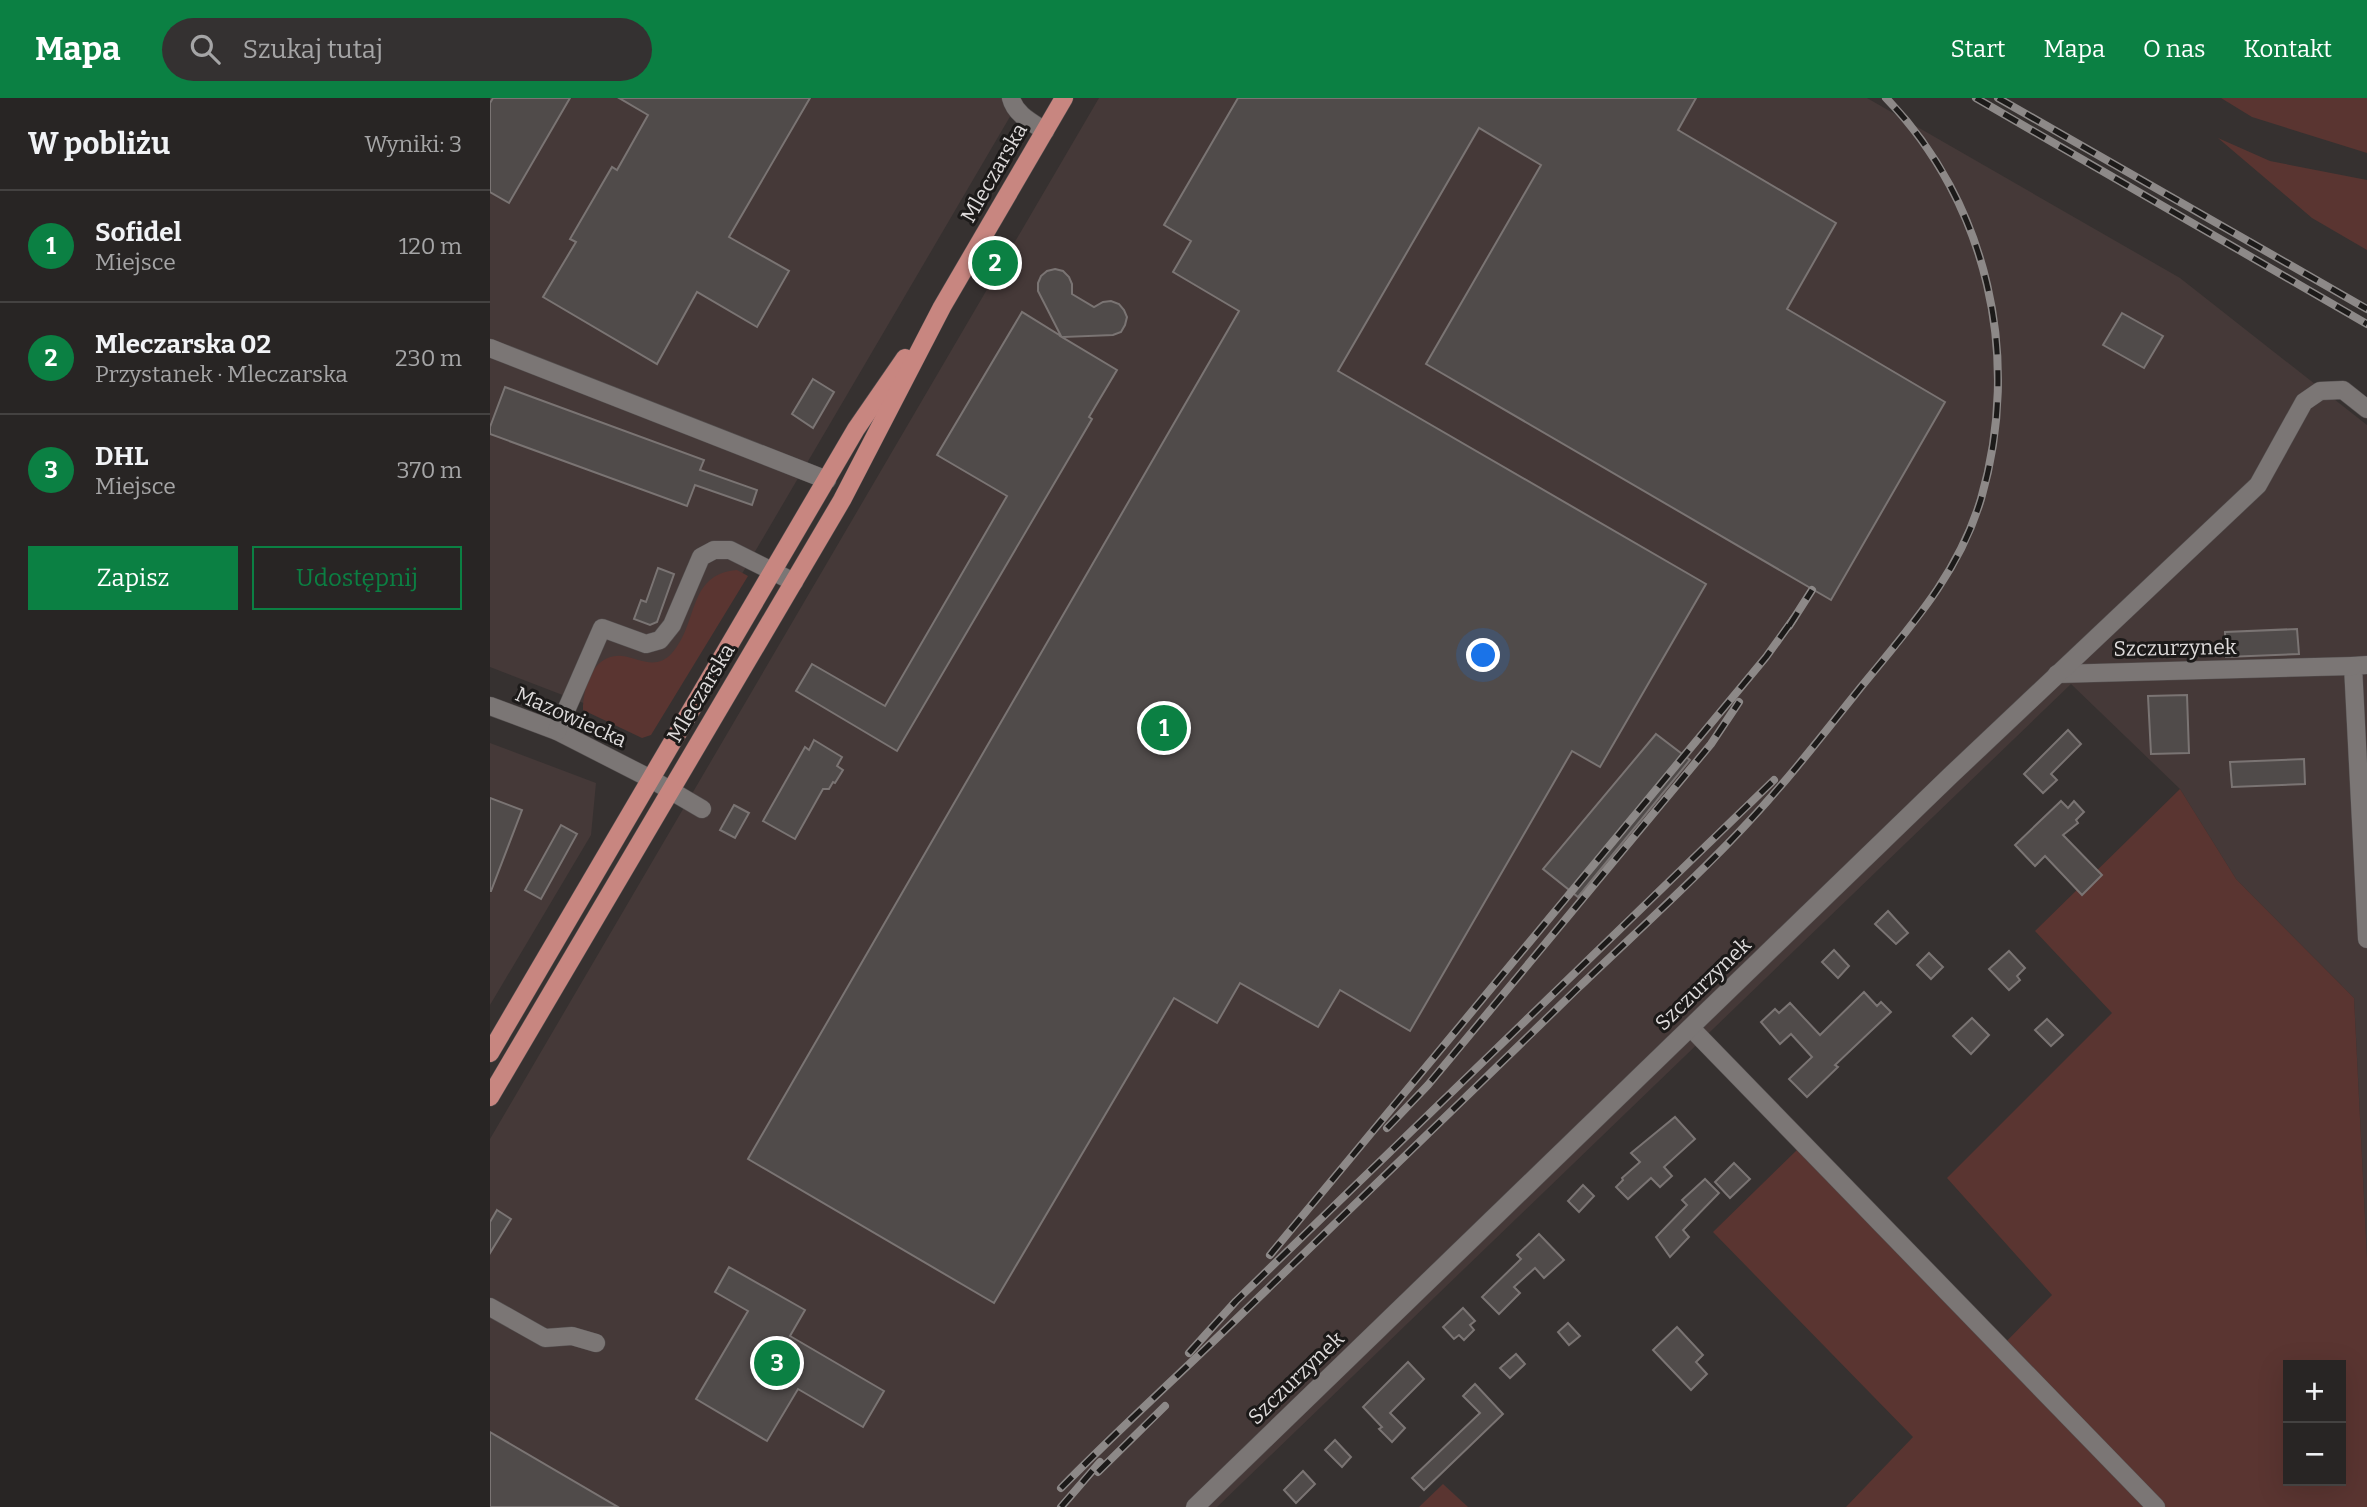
<!DOCTYPE html>
<html lang="pl">
<head>
<meta charset="utf-8">
<style>
	body { margin:0; font-family:Bitter,serif; background:#343131; color:#f1f3f6 }
	.controls { position:absolute; right:21px; bottom:21px; display:grid; overflow:hidden; border-radius:0px; box-shadow:0 7px 28px #0002 }
	.controls button { width:63px; height:63px; display:grid; place-items:center; padding:0; border:0; border-bottom:2px solid #444241; background:#282524; color:#f1f3f6; font:35px sans-serif }
	.you { position:absolute; left:994px; top:558px; width:24px; height:24px; margin:-18px; border:5px solid #fff; border-radius:50%; background:#1a73e8; box-shadow:0 0 0 10px #1a73e833 }
	.badge { display:grid; place-items:center; width:46px; height:46px; border-radius:50%; background:#0b8043; color:#fff; font-size:23px; font-weight:700 }
	.pin { position:absolute; translate:-50% -50%; border:4px solid #fff; box-shadow:0 2px 7px #0006 }
	.list { margin:0; padding:0; list-style:none }
	h2 { display:flex; justify-content:space-between; align-items:center; height:91px; margin:0; padding:0 28px; font-size:30px }
	h2 small { font-size:23px; font-weight:400; color:#a5a5a6 }
	.list li { display:grid; grid-template-columns:46px 1fr auto; gap:21px; align-items:center; box-sizing:border-box; height:112px; padding:0 28px; border-top:2px solid #444241 }
	.list b { display:block; font-size:26px; white-space:nowrap }
	.list p { margin:0; font-size:23px; white-space:nowrap; color:#a5a5a6 }
	.list em { font-size:23px; font-style:normal; color:#a5a5a6 }
	.actions { display:flex; gap:14px; padding:21px 28px }
	.actions a { flex:1; padding:16px 0; border:2px solid #0b8043; border-radius:0px; text-align:center; font-size:24px; color:#0b8043 }
	.actions .main { background:#0b8043; color:#fff }
	.icon { flex:none; width:38px; height:38px; fill:none; stroke:currentColor; stroke-width:2; stroke-linecap:round; stroke-linejoin:round }
	.map { position:relative; flex:none; width:1877px; height:1409px; overflow:hidden }
	header { display:flex; align-items:center; gap:42px; box-sizing:border-box; height:98px; padding:0 35px; background:#0b8043; color:#fff }
	header strong { font-size:33px }
	nav { display:flex; gap:38px; margin-inline-start:auto; font-size:24px }
	.search { width:490px; height:63px; background:#343131; display:flex; align-items:center; gap:18px; box-sizing:border-box; padding:0 24px; border-radius:38px; color:#a5a5a6; font-size:26px }
	main { display:flex }
	aside { flex:1; background:#282524 }
	.map>svg:first-child { display:block }
</style>
</head>
<body>
<header>
<strong>Mapa</strong>
<div class="search"><svg class="icon" aria-label="search" viewBox="0 0 24 24"><circle cx="10" cy="10" r="6"/><path d="M15 15l6 6"/></svg>Szukaj tutaj</div>
<nav><a>Start</a><a>Mapa</a><a>O nas</a><a>Kontakt</a></nav>
</header>
<main>
<aside>
<h2>W pobliżu<small>Wyniki: 3</small></h2>
<ul class="list">
<li><span class="badge">1</span><div><b>Sofidel</b><p>Miejsce</p></div><em>120 m</em></li>
<li><span class="badge">2</span><div><b>Mleczarska 02</b><p>Przystanek · Mleczarska</p></div><em>230 m</em></li>
<li><span class="badge">3</span><div><b>DHL</b><p>Miejsce</p></div><em>370 m</em></li>
</ul>
<div class="actions"><a class="main">Zapisz</a><a>Udostępnij</a></div>
</aside>
<div class="map">
<svg width="1877" height="1409" viewBox="0 0 1877 1409">
	<rect width="100%" height="100%" fill="#363130"/>
	<g fill="#453938">
		<path d="M0 0H531L161 631 0 569Z"/>
		<path d="M609 0H1377L1690 180 1877 327V1160L1864 900 1746 781 1690 691 1581 586 727 1409H0V1041Z"/>
		<path d="M0 645 106 685 101 737 0 907Z"/>
	</g>
	<g fill="#5a3531" fill-rule="evenodd">
		<path d="M1731 0H1877V55L1762 19Z"/>
		<path d="M1728 40 1780 63 1877 82V152L1822 120Z"/>
		<path d="M247 472 258 478 161 637 152 640 93 612C93 590 103 555 132 558 149 560 166 573 182 555 209 525 197 476 247 472Z"/>
		<path d="M1690 691 1746 781 1864 900 1877 1160V1409H1356L1423 1339 1223 1134 1308 1051 1505 1255 1562 1197 1457 1080 1622 915 1545 833ZM1798 1267H1851V1383H1798Z"/>
		<path d="M953 1386 978 1409H929Z"/>
	</g>
	<g fill="#504b4a" stroke="#7a7473" stroke-width="2">
		<path d="M3 0H80L19 105 0 94V5Z"/>
		<path d="M129 0H320L239 139 299 173 267 229 207 194 167 266 53 199 86 144 80 141 122 69 127 72 158 17Z"/>
		<path d="M748 0H1206L1188 32 1346 125 1297 211 1455 304 1341 502 936 266 1051 67 989 30 848 273 1216 486 1110 669 1082 653 920 933 850 892 828 929 750 885 727 925 684 900 504 1205 258 1061 749 213 683 174 701 143 674 127Z"/>
		<path d="M565 171 573 173 579 179 582 186V196L604 209 613 204 621 203 629 206 634 212 637 219 635 227 631 234 623 237 572 239 627 272 599 319 602 321 407 653 306 593 322 566 395 608 517 398 447 357 532 214 571 238 548 193V185L551 178 557 173Z"/>
		<path d="M1632 215 1673 238 1654 270 1613 247Z"/>
		<path d="M323 281 344 294 323 330 302 316Z"/>
		<path d="M15 289 214 362 210 372 267 392 262 407 205 387 197 408 0 336V329Z"/>
		<path d="M168 470 184 476 167 524 160 527 144 521 151 502 156 504Z"/>
		<path d="M1807 531 1809 556 1736 559 1735 534Z"/>
		<path d="M1697 597 1699 655 1661 656 1658 598Z"/>
		<path d="M1578 632 1591 646 1561 676 1567 682 1553 695 1534 676Z"/>
		<path d="M1166 636 1200 662 1088 799 1053 771Z"/>
		<path d="M324 642 352 659 347 668 353 672 345 685 343 684 339 691H333L305 741 273 723 315 649 319 652Z"/>
		<path d="M1814 661 1815 686 1742 689 1740 664Z"/>
		<path d="M0 700 32 712 1 793H0Z"/>
		<path d="M1571 703 1578 710 1584 703 1594 714 1586 722 1588 725 1573 737 1612 777 1592 797 1555 758 1545 768 1525 747Z"/>
		<path d="M244 707 259 715 245 740 230 732Z"/>
		<path d="M71 727 87 736 51 801 35 792Z"/>
		<path d="M1398 813 1418 835 1406 846 1385 826Z"/>
		<path d="M1344 852 1359 868 1348 880 1332 864Z"/>
		<path d="M1519 853 1535 870 1527 878 1530 882 1519 892 1499 871Z"/>
		<path d="M1439 855 1453 869 1441 881 1427 867Z"/>
		<path d="M1374 894 1387 908 1391 904 1401 914 1345 967 1348 969 1317 999 1299 981 1322 959 1301 936 1290 946 1271 924 1285 911 1289 915 1300 905 1330 937Z"/>
		<path d="M1482 920 1499 937 1481 956 1463 938Z"/>
		<path d="M1557 921 1573 937 1561 948 1545 932Z"/>
		<path d="M1185 1019 1205 1041 1174 1069 1182 1078 1170 1089 1161 1080 1138 1101 1126 1089 1133 1082 1132 1080 1150 1064 1141 1055Z"/>
		<path d="M1244 1065 1260 1081 1240 1100 1225 1084Z"/>
		<path d="M1215 1081 1229 1095 1193 1132 1199 1139 1180 1159 1166 1139 1197 1107 1192 1102Z"/>
		<path d="M1093 1087 1104 1098 1089 1114 1078 1103Z"/>
		<path d="M7 1112 21 1121 0 1155V1124Z"/>
		<path d="M1049 1136 1074 1162 1054 1180 1045 1170 1024 1189 1030 1195 1009 1216 992 1199 1031 1161 1027 1157Z"/>
		<path d="M239 1169 315 1212 300 1238 394 1293 373 1329 308 1291 277 1343 206 1301 258 1213 225 1194Z"/>
		<path d="M973 1210 985 1223 980 1227 984 1232 974 1242 969 1237 964 1241 953 1229Z"/>
		<path d="M1078 1225 1090 1238 1079 1247 1068 1234Z"/>
		<path d="M1187 1229 1213 1257 1206 1264 1217 1276 1201 1292 1163 1252Z"/>
		<path d="M1026 1256 1035 1266 1020 1280 1010 1270Z"/>
		<path d="M918 1264 934 1281 900 1315 915 1330 902 1344 889 1331 892 1329 873 1309Z"/>
		<path d="M985 1286 1013 1316 934 1392 922 1380 990 1315 973 1298Z"/>
		<path d="M0 1334 128 1409H0Z"/>
		<path d="M845 1342 861 1359 852 1369 835 1352Z"/>
		<path d="M813 1373 825 1386 806 1405 794 1392Z"/>
	</g>
	<g fill="none" stroke-linecap="round" stroke-linejoin="round">
		<g stroke="#544f4f" stroke-width="19">
			<g id="minor">
				<path d="M521 0C525 16 541 24 555 33"/>
				<path d="M0 250 337 382"/>
				<path d="M1877 567 1863 568 1877 841"/>
				<path d="M1567 576 1863 568"/>
				<path d="M0 608 67 633 161 681 212 711"/>
				<path d="M67 633 112 530 156 546 170 542 182 527 211 459 224 452H240L304 484"/>
				<path d="M1201 930 1666 1409"/>
				<path d="M0 1209 55 1240 82 1238 106 1245"/>
				<path d="M705 1409 1460 678 1768 387 1814 304 1830 293 1853 292 1877 311"/>
			</g>
		</g>
		<g stroke="#544f4f" stroke-width="19">
			<g id="major">
				<path d="M0 955 366 331 415 260"/>
				<path d="M0 999 352 402 452 209 574 0"/>
			</g>
		</g>
		<use href="#minor" stroke="#7b7675" stroke-width="18"/>
		<use href="#major" stroke="#c88680" stroke-width="18"/>
		<g stroke="#8d8988" stroke-width="8">
			<g id="rail">
				<path d="M1486 0 1877 226"/>
				<path d="M1508 0 1877 211"/>
				<path d="M1299 528 1322 492"/>
				<path d="M897 1030 938 987 1221 646 1249 604"/>
				<path d="M780 1157 1276 559 1304 520"/>
				<path d="M699 1255 746 1203 1284 682"/>
				<path d="M608 1374 675 1308"/>
				<path d="M571 1390C623 1337 679 1286 733 1234 851 1120 970 1005 1088 890 1142 838 1198 788 1250 733 1293 688 1332 638 1371 589 1420 529 1468 477 1491 401 1532 260 1498 105 1396 0"/>
				<path d="M571 1409 610 1364"/>
			</g>
		</g>
		<use href="#rail" stroke="#1c1a19" stroke-width="5" stroke-dasharray="16" stroke-linecap="butt"/>
	</g>
	<g text-anchor="middle" dominant-baseline="central" stroke-width="6" stroke-linejoin="round" paint-order="stroke">
		<g font-size="21" fill="#dedbdb" stroke="#1c1a19">
			<text transform="translate(504 75) rotate(-60)">Mleczarska</text>
			<text transform="translate(1685 550) rotate(-1)">Szczurzynek</text>
			<text transform="translate(211 595) rotate(-59)">Mleczarska</text>
			<text transform="translate(81 619) rotate(24)">Mazowiecka</text>
			<text transform="translate(1213 886) rotate(-44)">Szczurzynek</text>
			<text transform="translate(806 1280) rotate(-44)">Szczurzynek</text>
		</g>
	</g>
</svg>
<div class="controls">
<button>+</button>
<button>−</button>
</div>
<div class="you"></div>
<div class="pin badge" style="left:674px;top:630px">1</div>
<div class="pin badge" style="left:505px;top:165px">2</div>
<div class="pin badge" style="left:287px;top:1265px">3</div>
</div>
</main>
</body>
</html>
